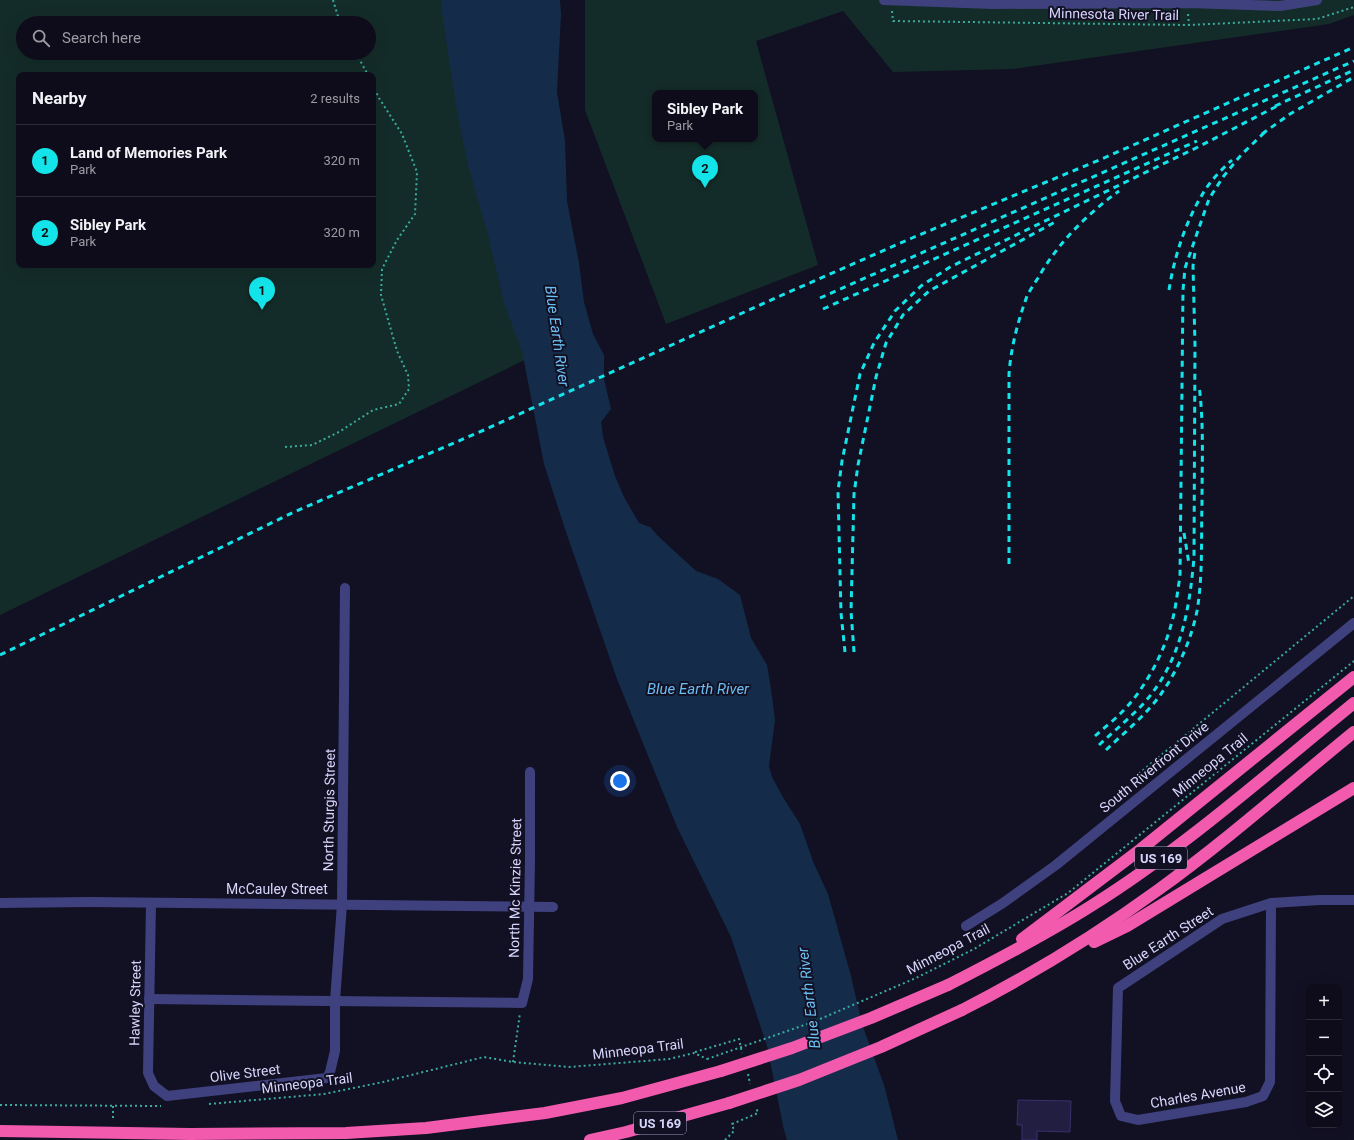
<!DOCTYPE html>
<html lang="en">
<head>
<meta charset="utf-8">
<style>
	body { margin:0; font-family:Roboto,sans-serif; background:#1c1a27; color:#f1f3f6 }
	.controls { position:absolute; right:12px; bottom:12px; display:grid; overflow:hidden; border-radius:8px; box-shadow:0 4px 16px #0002 }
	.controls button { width:36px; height:36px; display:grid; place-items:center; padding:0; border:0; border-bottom:1px solid #2e2c39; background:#0e0c1a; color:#f1f3f6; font:20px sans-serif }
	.you { position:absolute; left:620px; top:781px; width:14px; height:14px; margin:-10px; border:3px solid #fff; border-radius:50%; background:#1a73e8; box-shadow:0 0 0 6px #1a73e833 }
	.badge { display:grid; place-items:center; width:26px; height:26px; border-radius:50%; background:#13e4ea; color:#111; font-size:13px; font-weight:700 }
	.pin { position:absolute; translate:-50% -33px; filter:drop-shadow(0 1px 2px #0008) }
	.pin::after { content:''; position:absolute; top:21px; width:14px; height:12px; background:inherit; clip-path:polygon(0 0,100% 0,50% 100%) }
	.popup { position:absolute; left:652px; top:90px; width:106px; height:52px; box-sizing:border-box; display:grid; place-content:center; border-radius:8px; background:#0e0c1a; filter:drop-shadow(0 1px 3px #0005); font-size:13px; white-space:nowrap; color:#9b9ba2 }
	.popup b { font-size:15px; color:#f1f3f6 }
	.popup::after { content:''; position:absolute; left:50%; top:100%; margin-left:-8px; border:8px solid transparent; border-top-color:#0e0c1a }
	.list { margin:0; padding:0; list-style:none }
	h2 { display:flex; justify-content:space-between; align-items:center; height:52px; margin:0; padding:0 16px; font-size:17px }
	h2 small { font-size:13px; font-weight:400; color:#9b9ba2 }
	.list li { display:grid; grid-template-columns:26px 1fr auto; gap:12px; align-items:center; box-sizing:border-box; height:72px; padding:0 16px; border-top:1px solid #2e2c39 }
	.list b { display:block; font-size:15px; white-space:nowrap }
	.list p { margin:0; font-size:13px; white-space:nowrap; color:#9b9ba2 }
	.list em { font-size:13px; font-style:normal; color:#9b9ba2 }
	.icon { flex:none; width:22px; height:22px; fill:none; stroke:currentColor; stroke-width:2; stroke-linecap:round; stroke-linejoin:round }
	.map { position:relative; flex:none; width:1354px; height:1140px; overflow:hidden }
	.search { position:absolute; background:#0e0c1a; box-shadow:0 4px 16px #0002; left:16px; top:16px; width:360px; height:44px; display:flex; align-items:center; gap:10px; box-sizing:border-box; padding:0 14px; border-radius:22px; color:#9b9ba2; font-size:15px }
	.panel { position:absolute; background:#0e0c1a; box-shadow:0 4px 16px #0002; left:16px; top:72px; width:360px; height:196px; border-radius:8px }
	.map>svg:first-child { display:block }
</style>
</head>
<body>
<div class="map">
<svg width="1354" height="1140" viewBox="0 0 1354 1140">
	<rect width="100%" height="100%" fill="#121023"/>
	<g fill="#142c29" fill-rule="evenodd">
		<path d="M0 0H452L535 355 0 615ZM23 23H369V53H23ZM19 75H373V265H19Z"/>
		<path d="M585 0H1354V15L1329 24 1013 69 893 72 843 11 756 41 818 265 666 324 585 110ZM655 93H755V139H655Z"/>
	</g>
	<path fill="#142c49" d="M442 0H560L561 14 557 92 565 141 567 201 579 263 584 302 593 334 604 355V379L611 409 601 422 603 437 615 476 624 497 639 523 650 527 658 536 696 571 718 579 740 595 751 638 767 665 771 689 775 720 769 766 772 777 784 799 800 824 814 864 828 894 851 976 862 1024 884 1085 898 1140H787L784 1130 767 1046 731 937 677 827 617 679 565 529 544 464 522 351 504 303 488 235 469 169 458 117 442 13Z"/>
	<path fill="#221e42" stroke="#39316c" d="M1018 1100 1071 1101 1070 1132 1037 1131V1140H1022V1125H1017Z"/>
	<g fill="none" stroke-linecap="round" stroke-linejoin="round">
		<g stroke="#39ac9d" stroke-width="2" stroke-dasharray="2 3" stroke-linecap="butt">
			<path d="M333 0 340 23"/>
			<path d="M892 11 893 21 1189 25 1317 19 1354 7"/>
			<path d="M1188 14 1189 25"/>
			<path d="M356 53 368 75"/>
			<path d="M285 447 312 445 339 432 373 410 399 404 409 389 408 375 397 351 381 295 382 269 397 240 415 214 417 172 402 134 379 98 373 86"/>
			<path d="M1131 780 1354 596"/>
			<path d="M695 1052 739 1039 742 1053"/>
			<path d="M513 1062 520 1013"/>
			<path d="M748 1074 750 1084"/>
			<path d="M209 1104 324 1094 383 1082 484 1057 513 1062 569 1067 669 1059 694 1053 707 1059"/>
			<path d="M0 1105 161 1106"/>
			<path d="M113 1106V1120"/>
			<path d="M725 1140 734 1131 732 1124 758 1113 756 1107"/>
		</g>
		<g stroke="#3f417e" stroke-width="10">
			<path d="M884 0 992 4 1188 3 1280 6 1317 0"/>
			<path d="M0 903 90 902 553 907"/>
			<path d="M151 903 148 1073 154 1086 167 1096 327 1078 330 1072 335 1051V1001L342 904 345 588"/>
			<path d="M1271 903 1270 1082 1263 1096 1246 1102 1138 1120 1121 1116 1115 1101 1118 988 1222 919 1271 903 1320 900H1354"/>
			<path d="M966 926 1003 903 1056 865 1354 623"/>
			<path d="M149 999 522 1003 528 979 530 859V772"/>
		</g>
		<g stroke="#f25aae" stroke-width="12">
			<path d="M1022 939 1141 849 1354 677"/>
			<path d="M1094 942 1127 926 1354 788"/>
			<path d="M948 985C997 960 1045 935 1091 906 1185 847 1268 773 1354 703"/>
			<path d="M962 1010C1031 975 1096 935 1158 890 1226 841 1289 785 1354 732"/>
			<path d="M0 1131 190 1134 346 1133 426 1128 545 1113 622 1098 721 1071"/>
			<path d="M590 1140 626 1132 729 1103"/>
		</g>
		<g stroke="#13e4ea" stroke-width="3" stroke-dasharray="6 5" stroke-linecap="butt">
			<path d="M1275 106 1354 70"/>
			<path d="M1262 134 1290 114 1354 77"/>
			<path d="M1169 290C1174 258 1185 223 1202 195 1210 181 1221 170 1232 160"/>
			<path d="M820 298 1354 61"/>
			<path d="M823 309 1197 141"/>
			<path d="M1184 533 1189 564"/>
			<path d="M1009 564V374C1011 347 1018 321 1027 296 1030 290 1034 284 1038 278 1058 243 1087 214 1119 191"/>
			<path d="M845 652 841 613 838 491 842 461 860 374 874 343 895 311 921 286 950 267 1198 147 1281 104"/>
			<path d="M854 652 851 611 854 494 858 465 876 377 886 343 903 315 929 291 1055 222"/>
			<path d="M0 655 294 512 484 430 780 296 912 238 1104 158 1354 47"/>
			<path d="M1095 736C1104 728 1114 720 1122 712 1144 690 1163 655 1171 625 1176 609 1177 593 1180 577L1183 290 1185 268 1209 199 1223 177 1241 155 1267 130"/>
			<path d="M1099 745C1114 731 1130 718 1144 703 1181 661 1189 612 1194 558L1195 345 1193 266 1195 252"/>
			<path d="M1106 750C1125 732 1146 715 1161 694 1178 670 1191 640 1197 611 1203 576 1201 538 1202 503 1202 463 1204 424 1199 385"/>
		</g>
		<path stroke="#39ac9d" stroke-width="2" stroke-dasharray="2 3" stroke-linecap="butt" d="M707 1059 813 1022 916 978 974 949 1068 893 1354 661"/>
		<g stroke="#f25aae" stroke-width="12">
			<path d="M721 1071 792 1048 871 1018 948 985"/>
			<path d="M729 1103 799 1080 881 1047 962 1010"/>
		</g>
	</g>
	<g text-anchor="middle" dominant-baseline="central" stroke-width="4" stroke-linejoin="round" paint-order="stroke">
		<g fill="#121023" stroke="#9c9abb" stroke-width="1">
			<rect x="1135" y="847" width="52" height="22" rx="3"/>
			<rect x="634" y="1112" width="52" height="22" rx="3"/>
		</g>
		<g font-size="13" font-weight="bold" fill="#d7d5fc">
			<text x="1161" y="858">US 169</text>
			<text x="660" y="1123">US 169</text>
		</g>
		<g font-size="14" fill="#d7d5fc" stroke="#121023">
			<text transform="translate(1114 14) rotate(1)">Minnesota River Trail</text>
			<text transform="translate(1210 765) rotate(-39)">Minneopa Trail</text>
			<text transform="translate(1154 767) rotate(-39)">South Riverfront Drive</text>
			<text transform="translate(329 810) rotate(-89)">North Sturgis Street</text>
			<text transform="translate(515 888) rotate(-89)">North Mc Kinzie Street</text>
			<text x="277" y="889">McCauley Street</text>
			<text transform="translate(1168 938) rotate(-33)">Blue Earth Street</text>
			<text transform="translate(948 949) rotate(-28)">Minneopa Trail</text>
			<text transform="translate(135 1003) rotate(-89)">Hawley Street</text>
			<text transform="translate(638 1049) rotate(-7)">Minneopa Trail</text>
			<text transform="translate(245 1073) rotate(-7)">Olive Street</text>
			<text transform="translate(307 1083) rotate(-7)">Minneopa Trail</text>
			<text transform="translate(1198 1095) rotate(-10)">Charles Avenue</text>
		</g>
		<g font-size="15" font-style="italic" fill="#6bbef3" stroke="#121023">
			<text transform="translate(557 336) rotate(82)">Blue Earth River</text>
			<text x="698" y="689">Blue Earth River</text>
			<text transform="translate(809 998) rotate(-97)">Blue Earth River</text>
		</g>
	</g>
</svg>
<div class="controls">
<button>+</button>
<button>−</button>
<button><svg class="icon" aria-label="locate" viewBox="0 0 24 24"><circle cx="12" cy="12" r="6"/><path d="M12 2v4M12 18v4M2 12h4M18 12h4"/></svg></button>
<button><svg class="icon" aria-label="layers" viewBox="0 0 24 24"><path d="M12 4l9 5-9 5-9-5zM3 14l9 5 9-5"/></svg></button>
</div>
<div class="you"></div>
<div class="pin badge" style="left:262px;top:310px">1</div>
<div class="pin badge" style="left:705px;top:188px">2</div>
<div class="popup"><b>Sibley Park</b>Park</div>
<div class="search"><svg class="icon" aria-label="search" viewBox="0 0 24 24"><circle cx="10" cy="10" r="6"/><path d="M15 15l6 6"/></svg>Search here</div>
<section class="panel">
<h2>Nearby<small>2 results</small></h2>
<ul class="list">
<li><span class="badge">1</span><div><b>Land of Memories Park</b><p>Park</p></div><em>320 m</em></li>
<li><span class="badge">2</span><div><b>Sibley Park</b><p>Park</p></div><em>320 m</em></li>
</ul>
</section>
</div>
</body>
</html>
